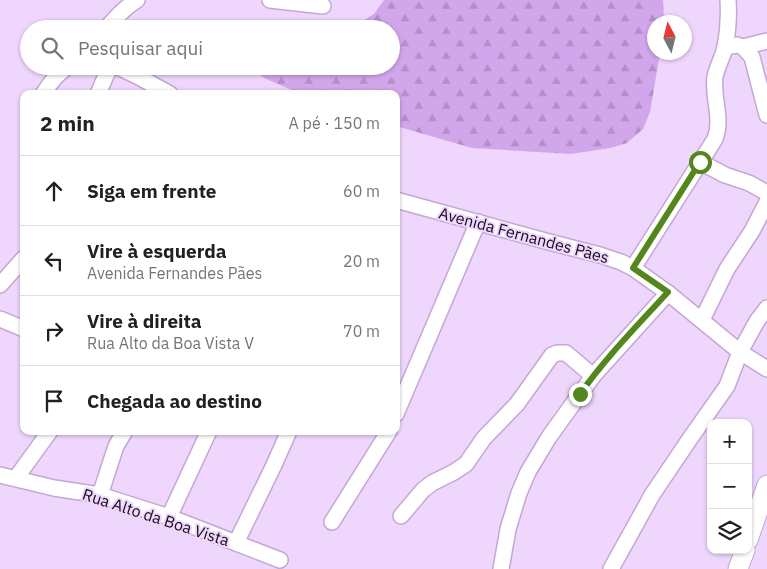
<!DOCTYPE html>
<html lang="pt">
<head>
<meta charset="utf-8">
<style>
	body { margin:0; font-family:"IBM Plex Sans",sans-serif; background:#f2f2f2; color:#202124 }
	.controls { position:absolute; right:15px; bottom:15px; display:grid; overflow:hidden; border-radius:10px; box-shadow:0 1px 4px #0004 }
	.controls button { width:45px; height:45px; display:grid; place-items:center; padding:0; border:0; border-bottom:1px solid #e0e0e0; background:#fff; color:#202124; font:25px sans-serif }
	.compass { position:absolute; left:647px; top:15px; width:45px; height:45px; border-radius:50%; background:#fff; box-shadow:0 1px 4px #0004; rotate:353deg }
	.stop { position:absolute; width:15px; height:15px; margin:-11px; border:4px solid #53861d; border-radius:50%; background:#fff }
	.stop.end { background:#53861d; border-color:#fff; box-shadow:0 1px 5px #0008 }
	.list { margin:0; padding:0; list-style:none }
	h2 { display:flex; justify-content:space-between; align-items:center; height:65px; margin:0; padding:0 20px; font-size:21px }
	h2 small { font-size:16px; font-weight:400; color:#757577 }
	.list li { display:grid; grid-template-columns:32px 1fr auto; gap:15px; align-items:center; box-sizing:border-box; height:70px; padding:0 20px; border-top:1px solid #e0e0e0 }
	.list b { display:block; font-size:19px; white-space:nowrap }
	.list p { margin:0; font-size:16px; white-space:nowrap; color:#757577 }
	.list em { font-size:16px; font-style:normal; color:#757577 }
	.icon { flex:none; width:28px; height:28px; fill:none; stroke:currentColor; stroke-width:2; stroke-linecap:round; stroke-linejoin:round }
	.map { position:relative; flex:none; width:767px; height:569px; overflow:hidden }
	.search { position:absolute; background:#fff; box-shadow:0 1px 4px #0004; left:20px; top:20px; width:380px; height:55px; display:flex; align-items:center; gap:12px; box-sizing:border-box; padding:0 18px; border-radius:28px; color:#757577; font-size:19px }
	.panel { position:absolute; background:#fff; box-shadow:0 1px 4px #0004; left:20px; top:90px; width:380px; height:345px; border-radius:10px }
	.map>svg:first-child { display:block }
</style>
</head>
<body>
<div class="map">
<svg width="767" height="569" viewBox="0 0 767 569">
	<defs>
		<pattern id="forest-firs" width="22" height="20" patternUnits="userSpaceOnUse" patternTransform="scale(1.25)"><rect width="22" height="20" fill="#d1a6eb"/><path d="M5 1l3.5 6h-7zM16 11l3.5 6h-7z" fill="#b38ec9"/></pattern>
	</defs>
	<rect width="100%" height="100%" fill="#eed6fc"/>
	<path fill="url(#forest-firs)" d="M384 0H663L664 22H654V52L660 53 650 112 643 129 627 143 610 148 571 154 472 148 396 126V94H301L264 78 251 66H391V29H345L356 25 374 14Z"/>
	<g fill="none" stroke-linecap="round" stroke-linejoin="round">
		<g stroke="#c4a7d4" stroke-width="18">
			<g id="minor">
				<path d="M270 0 323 6"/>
				<path d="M106 29C115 18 125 7 137 0"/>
				<path d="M725 47 737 45 743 47 752 57 767 115"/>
				<path d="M743 47 767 41"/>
				<path d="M116 66 137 76 170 94"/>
				<path d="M43 94C50 83 58 72 69 66"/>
				<path d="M98 94 110 66"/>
				<path d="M700 162 725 175 749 183 767 193"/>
				<path d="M396 200 549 242 600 255 621 262 633 268 668 293 740 352 767 369"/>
				<path d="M633 268 715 139C723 118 712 97 715 77 717 66 723 57 725 47 728 32 729 15 728 0"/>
				<path d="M0 285 24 258"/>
				<path d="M0 319 24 329"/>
				<path d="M702 320 727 269 752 231 767 202"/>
				<path d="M396 414 478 222"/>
				<path d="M0 475 54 488 100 495 169 517 280 560"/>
				<path d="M16 478 50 431"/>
				<path d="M100 495 116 446 125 431"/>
				<path d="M401 516 423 490 432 483 454 472 466 464 484 438 517 404 552 355 557 353H566L593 376"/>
				<path d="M169 517 209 431"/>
				<path d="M332 522 389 431"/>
				<path d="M236 543 274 465 289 431"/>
				<path d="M501 569 508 529 519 493 528 472 549 437 593 376 668 293"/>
				<path d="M611 569 652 495 689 440 727 386 740 352 757 321 767 308"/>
			</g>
		</g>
		<g stroke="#c4a7d4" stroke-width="21">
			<g id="tertiary">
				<path d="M748 540 767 485"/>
				<path d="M738 569 745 550"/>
			</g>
		</g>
		<use href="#minor" stroke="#fff" stroke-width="15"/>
		<use href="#tertiary" stroke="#fff" stroke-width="19"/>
	</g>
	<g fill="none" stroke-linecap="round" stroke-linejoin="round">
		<path stroke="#53861d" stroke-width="6" d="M580 394C606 357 638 325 668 292L633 268 700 162"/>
	</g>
	<g text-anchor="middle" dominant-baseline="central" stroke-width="4" stroke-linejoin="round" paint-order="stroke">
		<g font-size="16" fill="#170d1d" stroke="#eed6fc">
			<text transform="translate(524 235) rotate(15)">Avenida Fernandes Pães</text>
			<text transform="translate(156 517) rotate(18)">Rua Alto da Boa Vista</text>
		</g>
	</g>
</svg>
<div class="controls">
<button>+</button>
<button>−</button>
<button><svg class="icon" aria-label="layers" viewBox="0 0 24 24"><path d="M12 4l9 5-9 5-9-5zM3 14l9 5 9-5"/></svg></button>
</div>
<svg class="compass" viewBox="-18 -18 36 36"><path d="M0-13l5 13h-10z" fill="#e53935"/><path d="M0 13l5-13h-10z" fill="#757577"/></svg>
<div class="stop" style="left:700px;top:162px"></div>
<div class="stop end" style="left:580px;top:394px"></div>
<div class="search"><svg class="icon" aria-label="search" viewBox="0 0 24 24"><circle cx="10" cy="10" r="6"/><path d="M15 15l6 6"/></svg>Pesquisar aqui</div>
<section class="panel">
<h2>2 min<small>A pé · 150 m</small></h2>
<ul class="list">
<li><svg class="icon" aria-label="ahead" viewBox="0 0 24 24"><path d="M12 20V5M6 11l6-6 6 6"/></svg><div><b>Siga em frente</b></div><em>60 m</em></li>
<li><svg class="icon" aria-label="left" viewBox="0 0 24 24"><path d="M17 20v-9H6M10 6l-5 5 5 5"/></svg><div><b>Vire à esquerda</b><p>Avenida Fernandes Pães</p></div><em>20 m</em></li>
<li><svg class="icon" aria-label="right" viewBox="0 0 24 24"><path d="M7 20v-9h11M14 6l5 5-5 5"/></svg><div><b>Vire à direita</b><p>Rua Alto da Boa Vista V</p></div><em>70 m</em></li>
<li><svg class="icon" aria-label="arrive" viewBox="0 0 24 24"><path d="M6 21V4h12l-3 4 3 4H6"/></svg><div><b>Chegada ao destino</b></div></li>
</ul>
</section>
</div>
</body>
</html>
